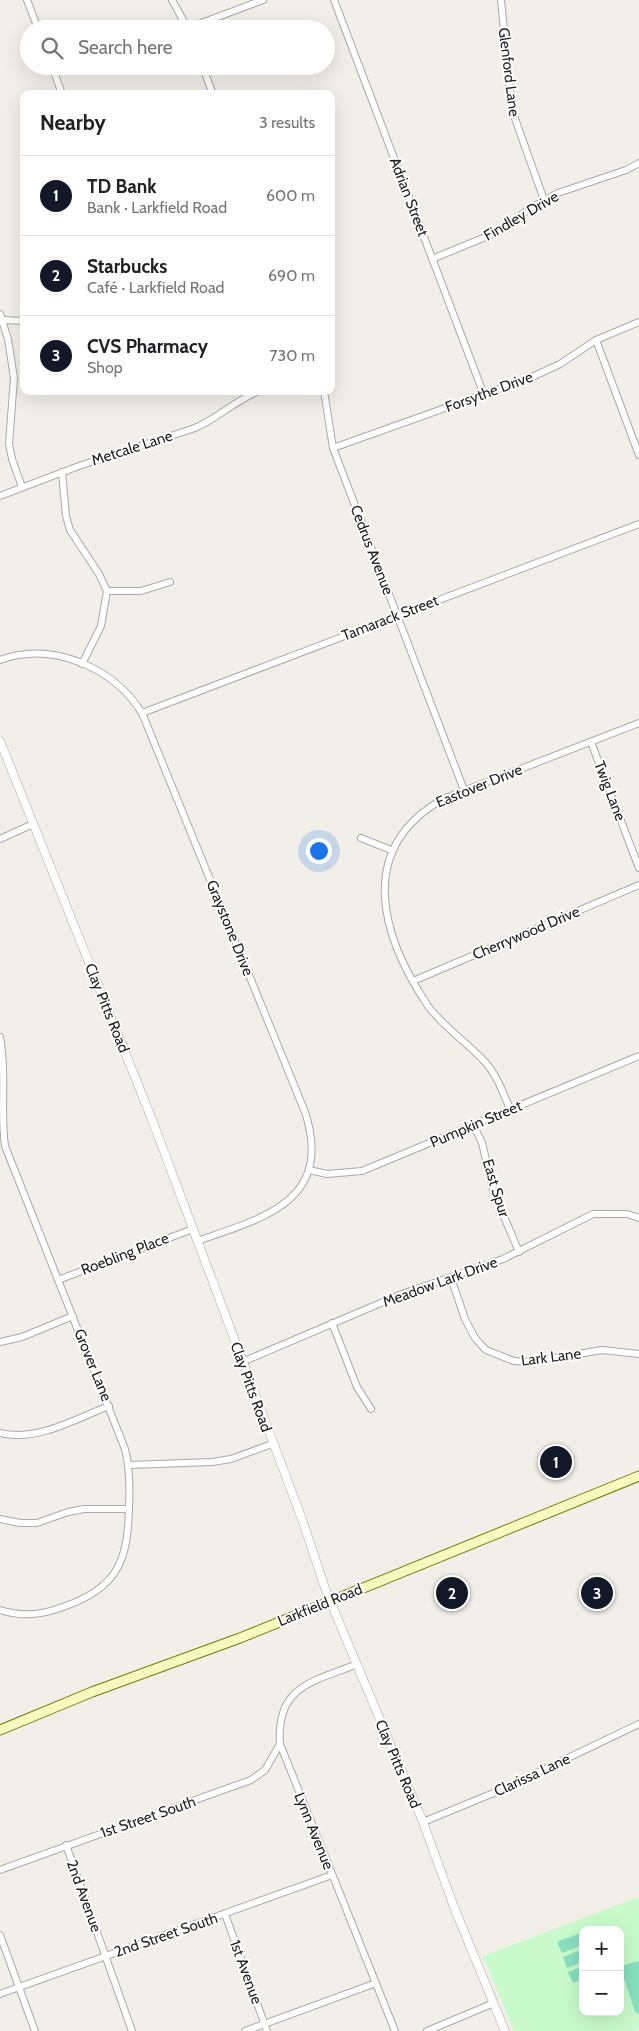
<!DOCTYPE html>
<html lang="en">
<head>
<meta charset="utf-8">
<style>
	body { margin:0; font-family:Cabin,sans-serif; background:#f2f2f2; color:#202124 }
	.controls { position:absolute; right:15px; bottom:15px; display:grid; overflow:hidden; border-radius:10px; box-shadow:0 5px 20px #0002 }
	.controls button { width:45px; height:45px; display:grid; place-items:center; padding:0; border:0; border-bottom:1px solid #e0e0e0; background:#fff; color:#202124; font:25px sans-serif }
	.you { position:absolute; left:318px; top:850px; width:18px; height:18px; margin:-12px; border:4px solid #fff; border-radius:50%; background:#1a73e8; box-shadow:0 0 0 8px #1a73e833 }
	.badge { display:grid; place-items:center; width:32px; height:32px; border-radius:50%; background:#111827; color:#fff; font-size:16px; font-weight:700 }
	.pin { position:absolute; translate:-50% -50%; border:2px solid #fff; box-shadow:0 1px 5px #0006 }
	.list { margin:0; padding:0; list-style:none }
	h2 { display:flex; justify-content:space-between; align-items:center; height:65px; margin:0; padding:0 20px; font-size:21px }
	h2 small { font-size:16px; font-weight:400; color:#757577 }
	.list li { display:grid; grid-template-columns:32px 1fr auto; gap:15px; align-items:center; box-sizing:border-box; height:80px; padding:0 20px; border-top:1px solid #e0e0e0 }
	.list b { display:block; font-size:19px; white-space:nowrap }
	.list p { margin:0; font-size:16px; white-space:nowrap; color:#757577 }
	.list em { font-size:16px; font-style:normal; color:#757577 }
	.icon { flex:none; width:28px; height:28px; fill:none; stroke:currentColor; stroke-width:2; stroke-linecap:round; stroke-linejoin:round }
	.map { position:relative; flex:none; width:639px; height:2031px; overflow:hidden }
	.search { position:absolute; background:#fff; box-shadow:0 5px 20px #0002; left:20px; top:20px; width:315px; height:55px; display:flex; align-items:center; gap:12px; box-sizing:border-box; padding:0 18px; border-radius:28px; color:#757577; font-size:19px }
	.panel { position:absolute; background:#fff; box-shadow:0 5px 20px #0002; left:20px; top:90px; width:315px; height:305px; border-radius:10px }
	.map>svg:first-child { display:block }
</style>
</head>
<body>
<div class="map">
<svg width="639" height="2031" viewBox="0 0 639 2031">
	<rect width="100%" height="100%" fill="#f2efe9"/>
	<path fill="#c8facc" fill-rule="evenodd" d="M639 1897V2029L634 2031H514L483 1956ZM583 1930H620V2012H583Z"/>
	<g fill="#88e0be">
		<path d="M581 1933 583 1945 562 1953 557 1942Z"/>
		<path d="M583 1949V1962L567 1968 563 1957Z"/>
		<path d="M639 1961V2014L635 2012 620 1966Z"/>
		<path d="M583 1966V1979L573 1983 568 1972Z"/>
	</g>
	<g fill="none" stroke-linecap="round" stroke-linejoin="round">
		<g stroke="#a9a9a9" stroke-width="8">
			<g id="minor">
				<path d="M27 0 38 29"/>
				<path d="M172 0 188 29"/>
				<path d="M334 0 484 395"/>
				<path d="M501 0 512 110 544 200"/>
				<path d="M188 28 263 0"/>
				<path d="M52 66 62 94"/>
				<path d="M202 66 213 94"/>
				<path d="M432 259 500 231 529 209 558 193 626 170 639 163"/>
				<path d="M0 314 8 339 14 378 9 444 12 459 22 487"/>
				<path d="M3 320 24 321"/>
				<path d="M596 340 639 455"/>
				<path d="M324 391 333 448 464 790"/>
				<path d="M333 448 532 377 560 364 596 340 639 322"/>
				<path d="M62 472 66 516 70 530 99 574 107 591 101 626 82 664"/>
				<path d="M0 496 79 466 195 428C218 418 236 400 259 391"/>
				<path d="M107 591H141L170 582"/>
				<path d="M0 660C52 641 113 667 142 713L305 1112C334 1201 264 1218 197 1241"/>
				<path d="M142 713 639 524"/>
				<path d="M591 742 639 868"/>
				<path d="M361 838 391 850"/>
				<path d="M0 839 33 824"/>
				<path d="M413 981 639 885"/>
				<path d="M0 1037C7 1074 0 1110 5 1146L125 1449C130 1468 130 1486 129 1506 128 1561 118 1588 63 1607 41 1615 23 1617 0 1610"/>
				<path d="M510 1109C503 1093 497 1075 485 1062 467 1042 444 1028 428 1006 381 936 355 849 443 799L639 723"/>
				<path d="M473 1124 482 1143 494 1193 519 1252"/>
				<path d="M309 1170 327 1174 362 1171 639 1056"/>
				<path d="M451 1278 465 1319 475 1338 486 1350 514 1361 530 1362 602 1350 639 1354"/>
				<path d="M58 1280 193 1229"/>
				<path d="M332 1323 357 1387 371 1409"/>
				<path d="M0 1342 22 1337 73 1316"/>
				<path d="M242 1362 402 1294 503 1259 593 1214H627L639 1218"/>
				<path d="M0 1433C37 1442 75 1419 109 1406"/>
				<path d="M129 1465 212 1462 231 1459 272 1444"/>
				<path d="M0 1519 20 1523H37L68 1512 84 1509H129"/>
				<path d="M355 1665C311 1682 276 1687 280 1744L395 2031"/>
				<path d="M423 1822 501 1790 639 1724"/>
				<path d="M66 1845 132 2031"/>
				<path d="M0 1870 251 1780 265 1770 280 1744"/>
				<path d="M225 1914 267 2031"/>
				<path d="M0 1935 35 2031"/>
				<path d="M0 1994 332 1875"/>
				<path d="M245 2031 376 1983"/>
				<path d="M427 2031 494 2003"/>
			</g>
		</g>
		<g stroke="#a9a9a9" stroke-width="9">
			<path id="tertiary" d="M0 741 151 1117 303 1522 326 1591 423 1822 454 1907 505 2031"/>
		</g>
		<g stroke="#707d05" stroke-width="11">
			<path id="secondary" d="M0 1730 92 1692 240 1638 639 1476"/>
		</g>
		<use href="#minor" stroke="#fff" stroke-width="6"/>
		<use href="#tertiary" stroke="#fff" stroke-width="8"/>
		<use href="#secondary" stroke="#f7fabf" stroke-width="9"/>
	</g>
	<g text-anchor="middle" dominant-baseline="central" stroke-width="4" stroke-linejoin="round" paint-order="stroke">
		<g font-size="15" fill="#222" stroke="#fff">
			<text transform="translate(509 72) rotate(83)">Glenford Lane</text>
			<text transform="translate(409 197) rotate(69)">Adrian Street</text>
			<text transform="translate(521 216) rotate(-30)">Findley Drive</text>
			<text transform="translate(489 392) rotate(-20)">Forsythe Drive</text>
			<text transform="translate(132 448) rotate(-18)">Metcale Lane</text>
			<text transform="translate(372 550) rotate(69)">Cedrus Avenue</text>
			<text transform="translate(390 618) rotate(-21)">Tamarack Street</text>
			<text transform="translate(479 786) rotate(-22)">Eastover Drive</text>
			<text transform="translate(610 791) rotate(69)">Twig Lane</text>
			<text transform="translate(230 928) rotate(68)">Graystone Drive</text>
			<text transform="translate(526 933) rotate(-23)">Cherrywood Drive</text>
			<text transform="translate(107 1008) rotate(68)">Clay Pitts Road</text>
			<text transform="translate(476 1124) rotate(-23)">Pumpkin Street</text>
			<text transform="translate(496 1188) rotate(73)">East Spur</text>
			<text transform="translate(125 1254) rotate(-21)">Roebling Place</text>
			<text transform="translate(440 1282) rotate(-20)">Meadow Lark Drive</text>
			<text transform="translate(551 1357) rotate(-7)">Lark Lane</text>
			<text transform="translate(93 1365) rotate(68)">Grover Lane</text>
			<text transform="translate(251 1387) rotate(70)">Clay Pitts Road</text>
			<text transform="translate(320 1605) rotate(-22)">Larkfield Road</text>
			<text transform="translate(398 1764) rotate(67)">Clay Pitts Road</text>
			<text transform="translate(532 1775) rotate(-25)">Clarissa Lane</text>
			<text transform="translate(148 1817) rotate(-19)">1st Street South</text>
			<text transform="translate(314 1831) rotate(68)">Lynn Avenue</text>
			<text transform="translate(84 1896) rotate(70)">2nd Avenue</text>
			<text transform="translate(166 1935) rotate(-19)">2nd Street South</text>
			<text transform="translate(246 1972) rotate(70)">1st Avenue</text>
		</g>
	</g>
</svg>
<div class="controls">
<button>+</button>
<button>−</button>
</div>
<div class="you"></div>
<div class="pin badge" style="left:556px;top:1462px">1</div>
<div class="pin badge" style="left:452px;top:1593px">2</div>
<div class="pin badge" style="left:597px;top:1593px">3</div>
<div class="search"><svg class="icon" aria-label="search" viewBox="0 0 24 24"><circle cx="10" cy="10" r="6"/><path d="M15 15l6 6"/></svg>Search here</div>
<section class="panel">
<h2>Nearby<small>3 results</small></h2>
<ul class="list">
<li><span class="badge">1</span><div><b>TD Bank</b><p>Bank · Larkfield Road</p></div><em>600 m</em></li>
<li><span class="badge">2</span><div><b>Starbucks</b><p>Café · Larkfield Road</p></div><em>690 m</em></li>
<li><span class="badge">3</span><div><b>CVS Pharmacy</b><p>Shop</p></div><em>730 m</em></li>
</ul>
</section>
</div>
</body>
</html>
